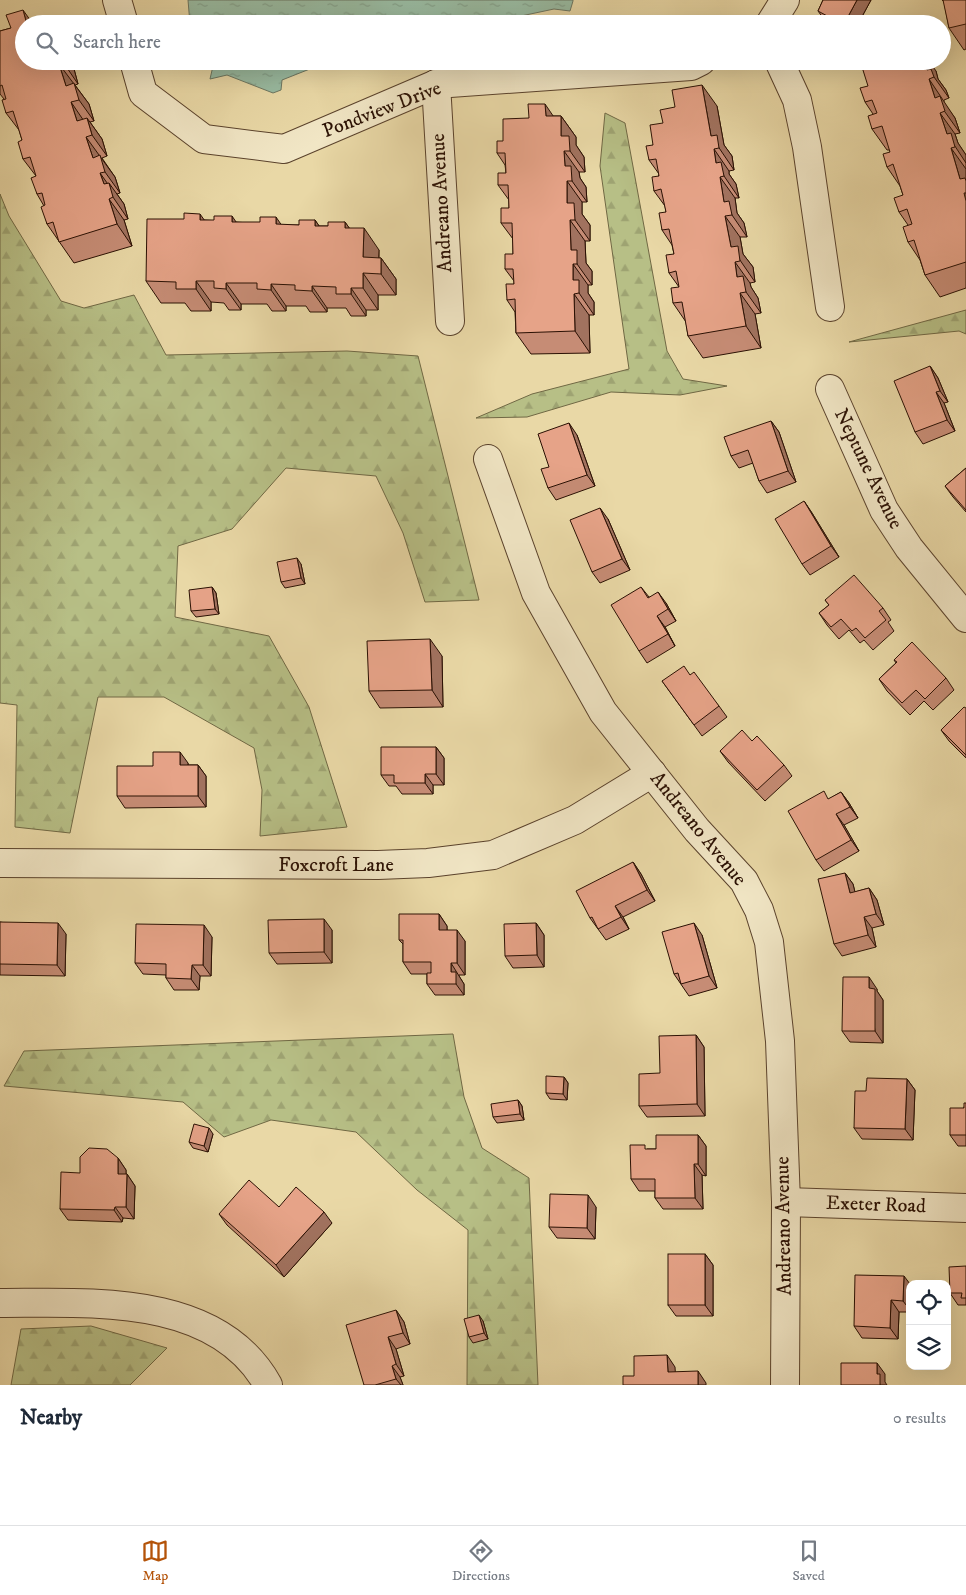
<!DOCTYPE html>
<html lang="en">
<head>
<meta charset="utf-8">
<style>
	body { margin:0; font-family:"IM FELL DW Pica",serif; background:#f6f6f7; color:#1f2937 }
	.controls { position:absolute; right:15px; bottom:15px; display:grid; overflow:hidden; border-radius:10px; box-shadow:0 5px 20px #0002 }
	.controls button { width:45px; height:45px; display:grid; place-items:center; padding:0; border:0; border-bottom:1px solid #e0e1e3; background:#fff; color:#1f2937; font:25px sans-serif }
	.list { margin:0; padding:0; list-style:none }
	h2 { display:flex; justify-content:space-between; align-items:center; height:65px; margin:0; padding:0 20px; font-size:21px }
	h2 small { font-size:16px; font-weight:400; color:#747a83 }
	.icon { flex:none; width:28px; height:28px; fill:none; stroke:currentColor; stroke-width:2; stroke-linecap:round; stroke-linejoin:round }
	.map { position:relative; flex:none; width:966px; height:1385px; overflow:hidden }
	.search { position:absolute; background:#fff; box-shadow:0 5px 20px #0002; left:15px; right:15px; top:15px; height:55px; display:flex; align-items:center; gap:12px; box-sizing:border-box; padding:0 18px; border-radius:28px; color:#747a83; font-size:19px }
	.sheet { height:140px; background:#fff }
	nav { display:flex; justify-content:space-around; align-items:center; box-sizing:border-box; height:70px; border-top:1px solid #e0e1e3; background:#fff; font-size:14px; color:#747a83 }
	nav a { display:grid; justify-items:center; gap:2px }
	nav .on { color:#b45309 }
	.map>svg:first-child { display:block }
</style>
</head>
<body>
<div class="map">
<svg width="966" height="1385" viewBox="0 0 966 1385">
	<defs>
		<pattern id="forest-firs" width="22" height="20" patternUnits="userSpaceOnUse" patternTransform="scale(1.25)"><rect width="22" height="20" fill="#b7bf86"/><path d="M5 1l3.5 6h-7zM16 11l3.5 6h-7z" fill="#9ea372"/></pattern>
		<pattern id="water-ripples" width="26" height="14" patternUnits="userSpaceOnUse" patternTransform="scale(1.25)"><rect width="26" height="14" fill="#99bba2"/><path d="M2 4q2-2 4 0t4 0M15 11q2-2 4 0t4 0" fill="none" stroke="#84a08a"/></pattern>
	</defs>
	<rect width="100%" height="100%" fill="#e9d8a6"/>
	<filter id="stains"><feTurbulence type="fractalNoise" baseFrequency=".004" numOctaves="4"/><feColorMatrix values="0 0 0 0 .2 0 0 0 0 .09 0 0 0 0 .02 0 0 0 .5 -.17"/></filter>
	<radialGradient id="worn" r=".72"><stop offset=".6" stop-color="#630" stop-opacity="0"/><stop offset="1" stop-color="#630" stop-opacity=".3"/></radialGradient>
	<g fill="url(#forest-firs)" stroke="#706844">
		<path d="M605 113 625 123 667 351 683 379 727 386 680 395 611 392 527 417 476 418 532 394 629 369 600 166Z"/>
		<path d="M0 194 9 216 61 301 84 308 134 295 166 355 347 351 418 356 479 600 425 602 403 533 376 476 286 468 232 529 178 546 175 617 269 636 309 707 347 827 260 836 262 790 254 748 164 697H98L70 833 15 827 17 705 0 703Z"/>
		<path d="M966 310V334L959 331 849 342Z"/>
		<path d="M453 1034 464 1097 482 1148 529 1178 538 1385H467L468 1230 417 1190 356 1132 271 1120 224 1137 183 1102 4 1086 24 1051Z"/>
		<path d="M91 1326 167 1348 130 1385H11L21 1329Z"/>
	</g>
	<g fill="url(#water-ripples)" stroke="#6d7762">
		<path d="M188 0H573V1L570 11 554 9 521 16 433 21 431 24H190Z"/>
		<path d="M210 61H330L282 80 281 90 273 93 227 75 210 79 213 66Z"/>
	</g>
	<g fill="none" stroke-linecap="round" stroke-linejoin="round">
		<g stroke="#5a422c" stroke-width="30">
			<g id="minor">
				<path d="M117 0 124 24"/>
				<path d="M770 24 785 0"/>
				<path d="M134 61 143 93 204 139 284 149 436 84 691 66 701 61"/>
				<path d="M779 61 797 100 807 147 830 307"/>
				<path d="M436 84 450 321"/>
				<path d="M830 389 884 510 909 548 966 618"/>
				<path d="M488 459 536 593 603 712 697 830 744 881 759 910 769 942 780 1041 786 1202 785 1385"/>
				<path d="M0 863 378 865 428 863 493 855 575 820 652 773"/>
				<path d="M786 1202 966 1208"/>
				<path d="M0 1303C90 1303 217 1293 268 1385"/>
			</g>
		</g>
		<use href="#minor" stroke="#f1e6c5" stroke-width="28"/>
	</g>
	<g fill="#c68c75" stroke="#2a1003">
		<path d="M823 0H871L858 24H829L826 22 818 11Z"/>
		<path d="M942 0H966V49L964 50 949 28 944 2Z"/>
		<path d="M41 17 46 24H24V61H68L74 69 78 84 75 85 89 104 94 121 90 122 102 139 107 156 102 158 115 177 120 193 117 194 124 204 128 219 124 220 132 246 74 263 47 224 44 206 37 194 36 176 23 159 22 140 19 130 6 113 4 99 0 94V31L11 28 30 20Z"/>
		<path d="M936 71 938 79 946 90 949 98 944 100V103L955 118 960 133 955 134 958 143 966 155V288L940 297 925 275 920 260 908 242V225L899 212 903 195 900 186 887 167 890 152V150H887L872 129 873 114 865 102Z"/>
		<path d="M717 106 724 145 732 156 734 170 729 171V174L736 184 739 198H735L737 213 744 223 747 237H740L743 254 753 267 755 282 750 283 751 287 758 298 761 313 755 314 761 348 703 358 688 336 686 322 673 303 679 287 669 273 674 254 672 245 662 230 666 212 665 206 654 191 659 174 649 160 653 145 663 123Z"/>
		<path d="M553 116H561L576 137V145L584 157 585 172H579L580 178 586 187 587 202H582V214L590 225V241H585L586 263 592 271V285H588V293L594 302V315H589L590 353 531 354 516 333 515 312 507 300 514 284V281L505 269 513 254V239L501 223 509 208V200L498 185 506 173 505 165 497 153 503 141 529 118Z"/>
		<path d="M184 219 204 220 281 225H299L315 220 319 226H328L345 222 349 228 379 250V258H381L396 279V295H378V310H366V316H351L346 308H327V312H310L306 306H286V311H272L267 304H241V310H229L224 303 211 302V311H191L185 303H161L146 281Z"/>
		<path d="M930 366 938 378 948 402 944 403 955 431 923 444 915 432Z"/>
		<path d="M771 421 779 432 796 482 767 493 759 481 753 463 739 468 731 456Z"/>
		<path d="M577 435 595 486 556 500 548 488 549 467Z"/>
		<path d="M966 468V512L953 497 945 486Z"/>
		<path d="M804 501 812 513 839 557 810 575 802 564Z"/>
		<path d="M608 519 630 570 600 583 592 572Z"/>
		<path d="M301 564 305 584 285 588 281 582Z"/>
		<path d="M212 587 216 593 219 614 196 617 191 611Z"/>
		<path d="M641 587 649 597 666 603 676 621 665 627 675 646 647 663 639 651Z"/>
		<path d="M825 600 883 608 891 620 888 622 894 631 873 650 864 640 860 643 849 630 839 639 827 625 819 613 829 605Z"/>
		<path d="M442 656 443 707 380 708 369 691Z"/>
		<path d="M894 660 946 678 954 690 933 710 924 701 910 715 887 691 879 679 896 663Z"/>
		<path d="M690 675 719 706 727 717 702 736 662 681Z"/>
		<path d="M966 708V758L949 741 941 730Z"/>
		<path d="M752 741 784 765 792 776 765 801 728 762 720 751Z"/>
		<path d="M436 747 444 758V785H433V794H402L396 786H389L381 775Z"/>
		<path d="M188 763V765H198L206 776V807L125 808 117 796 153 766Z"/>
		<path d="M841 792 849 803 858 818 844 825 859 851 824 871 816 860 829 799Z"/>
		<path d="M633 862 641 874 655 901 623 917 629 929 606 940 590 918Z"/>
		<path d="M845 873 853 884 855 892 869 888 877 900 884 925 872 928 876 947 842 956 834 944Z"/>
		<path d="M439 914 447 926V930L465 941V975H459V976L464 984V995H435L427 984V974H411L403 962V944L399 940Z"/>
		<path d="M0 922 66 934 65 976 0 975Z"/>
		<path d="M536 923 544 935V967L513 968 505 956Z"/>
		<path d="M332 930V963L277 964 269 953Z"/>
		<path d="M702 935 717 988 689 996 674 974Z"/>
		<path d="M212 937 211 976H200L199 990H174L166 978V975L143 974 135 963Z"/>
		<path d="M877 989V991L883 1000V1043L850 1042 842 1031Z"/>
		<path d="M696 1035 704 1047 705 1116 647 1117 639 1106 660 1073Z"/>
		<path d="M564 1077 568 1083 567 1100 550 1099 546 1093Z"/>
		<path d="M907 1079 915 1090 913 1140 862 1139 854 1128 866 1091Z"/>
		<path d="M518 1100 522 1106 524 1120 497 1123 493 1117Z"/>
		<path d="M966 1103V1146H958L950 1135Z"/>
		<path d="M213 1134 208 1152 193 1148 189 1142Z"/>
		<path d="M698 1135 706 1146V1176L702 1175 703 1209H663L655 1198V1191H639L631 1179 647 1149H656Z"/>
		<path d="M118 1158 126 1170V1174H127L135 1186 134 1219 123 1218 122 1222 68 1220 60 1209 80 1173Z"/>
		<path d="M279 1207 332 1223 284 1277 227 1225 219 1214Z"/>
		<path d="M596 1207 595 1239 557 1238 549 1227Z"/>
		<path d="M705 1254 713 1265V1316H676L668 1305Z"/>
		<path d="M966 1266V1305H958L950 1293Z"/>
		<path d="M910 1284V1312H899L898 1339 862 1338 854 1326Z"/>
		<path d="M396 1310 404 1322 410 1344 396 1349 404 1376 400 1377 403 1385H364Z"/>
		<path d="M483 1321 488 1339 473 1343 469 1337Z"/>
	</g>
	<g fill="#a1725f" stroke="#2a1003">
		<path d="M857 0H871L858 24H844Z"/>
		<path d="M23 10 33 24 26 21Z"/>
		<path d="M60 61H68L74 69 78 84 63 62Z"/>
		<path d="M924 61H929L936 71 938 79 946 90 949 98 934 77 927 70Z"/>
		<path d="M59 64 89 104 94 121 79 100 66 86Z"/>
		<path d="M929 79 955 118 960 133 935 98Z"/>
		<path d="M702 85 717 106 724 145 732 156 734 170 711 136Z"/>
		<path d="M71 102 86 124 77 121Z"/>
		<path d="M545 104 560 126 546 116Z"/>
		<path d="M940 113 955 134 958 143 966 155V163L947 134Z"/>
		<path d="M561 116 576 137V145L584 157 585 172 570 151 561 136Z"/>
		<path d="M87 118 102 139 107 156 92 135Z"/>
		<path d="M86 137 115 177 120 193 105 172 93 158Z"/>
		<path d="M951 148 966 169V187L960 179Z"/>
		<path d="M714 149 729 171V174L736 184 739 198 724 176 716 163Z"/>
		<path d="M564 151 579 172 580 178 586 187 587 202 572 181 565 166Z"/>
		<path d="M100 173 110 187 109 183 124 204 128 219 104 184Z"/>
		<path d="M720 177 735 198 737 213 744 223 747 237 732 215 724 202Z"/>
		<path d="M567 181 582 202V214L590 225V241L575 220 567 203Z"/>
		<path d="M109 199 124 220 132 246 117 224Z"/>
		<path d="M200 214 215 235 200 220Z"/>
		<path d="M232 216 247 238 232 222Z"/>
		<path d="M725 216 740 237 743 254 753 267 755 282 731 247Z"/>
		<path d="M276 217 291 239 276 224Z"/>
		<path d="M315 220 330 242 315 226Z"/>
		<path d="M570 220 585 241 586 263 592 271V285L577 264 571 250Z"/>
		<path d="M345 222 360 243 345 228Z"/>
		<path d="M364 228 379 250 378 274 363 257Z"/>
		<path d="M381 258 396 279V295L381 274Z"/>
		<path d="M735 262 750 283 751 287 758 298 761 313 746 292 737 277Z"/>
		<path d="M573 264 588 285V293L594 302V315L579 293 573 280Z"/>
		<path d="M363 273 378 295V310L363 288Z"/>
		<path d="M196 281 211 302V311L196 289Z"/>
		<path d="M226 283 241 304V310L226 289Z"/>
		<path d="M271 284 286 306V311L271 290Z"/>
		<path d="M312 286 327 308V312L312 291Z"/>
		<path d="M351 288 366 310V316L351 294Z"/>
		<path d="M740 293 755 314 761 348 746 326Z"/>
		<path d="M574 294 589 315 590 353 575 331Z"/>
		<path d="M930 366 938 378 948 402 940 391Z"/>
		<path d="M936 392 944 403 955 431 947 420Z"/>
		<path d="M771 421 779 432 796 482 788 471Z"/>
		<path d="M569 423 577 435 595 486 587 475Z"/>
		<path d="M804 501 812 513 839 557 831 546Z"/>
		<path d="M600 508 608 519 630 570 622 559Z"/>
		<path d="M297 558 301 564 305 584 301 578Z"/>
		<path d="M212 587 216 593 219 614 215 609Z"/>
		<path d="M658 592 666 603 676 621 668 609Z"/>
		<path d="M657 616 665 627 675 646 668 634Z"/>
		<path d="M430 639 442 656 443 707 432 690Z"/>
		<path d="M436 747 444 758V785L436 774Z"/>
		<path d="M180 752 188 763V776L180 765Z"/>
		<path d="M198 765 206 776V807L198 796Z"/>
		<path d="M425 774 433 785V794L425 783Z"/>
		<path d="M841 792 849 803 858 818 850 807Z"/>
		<path d="M836 814 844 825 859 851 851 840Z"/>
		<path d="M633 862 641 874 655 901 647 890Z"/>
		<path d="M845 873 853 884 858 905 850 893Z"/>
		<path d="M869 888 877 900 884 925 876 914Z"/>
		<path d="M615 906 623 917 629 929 621 917Z"/>
		<path d="M439 914 447 926V941L439 930Z"/>
		<path d="M864 917 872 928 876 947 868 935Z"/>
		<path d="M324 919 332 930V963L324 952Z"/>
		<path d="M58 923 66 934 65 976 57 965Z"/>
		<path d="M536 923 544 935V967L537 955Z"/>
		<path d="M694 923 702 935 717 988 709 976Z"/>
		<path d="M204 925 212 937 211 976 203 965Z"/>
		<path d="M457 930 465 941V975L457 963Z"/>
		<path d="M451 963 464 984V995L456 984 451 972Z"/>
		<path d="M192 965 200 976 199 990 191 979Z"/>
		<path d="M869 977 877 989V991L883 1000V1043L875 1031 869 988Z"/>
		<path d="M696 1035 704 1047 705 1116 697 1104Z"/>
		<path d="M564 1077 568 1083 567 1100 563 1094Z"/>
		<path d="M907 1079 915 1090 913 1140 905 1129Z"/>
		<path d="M518 1100 522 1106 524 1120 520 1114Z"/>
		<path d="M209 1128 213 1134 208 1152 204 1146Z"/>
		<path d="M698 1135 706 1146V1176L698 1164Z"/>
		<path d="M118 1158 126 1170V1186L118 1174Z"/>
		<path d="M694 1164 702 1175 703 1209 695 1198Z"/>
		<path d="M127 1174 135 1186 134 1219 126 1207Z"/>
		<path d="M588 1195 596 1207 595 1239 587 1228Z"/>
		<path d="M115 1207 123 1218 122 1222 114 1210Z"/>
		<path d="M324 1212 332 1223 284 1277 276 1265Z"/>
		<path d="M705 1254 713 1265V1316L705 1305Z"/>
		<path d="M904 1276 910 1284V1310L903 1301Z"/>
		<path d="M891 1300 899 1312 898 1339 890 1328Z"/>
		<path d="M396 1310 404 1322 410 1344 403 1333Z"/>
		<path d="M479 1315 483 1321 488 1339 484 1333Z"/>
		<path d="M388 1337 396 1349 404 1376 396 1364Z"/>
		<path d="M667 1355 675 1367 676 1383 668 1372Z"/>
		<path d="M877 1363 885 1374V1382L887 1385H880L877 1374Z"/>
		<path d="M392 1366 400 1377 403 1385H401L396 1379Z"/>
		<path d="M698 1371 706 1383V1385H698Z"/>
	</g>
	<g fill="#e6a388" stroke="#2a1003">
		<path d="M823 0H857L844 24H842L818 11Z"/>
		<path d="M943 0H966V24L949 28Z"/>
		<path d="M23 10 26 21 41 17 43 24H24V61H63V62L59 64 66 86 74 83 79 100 71 102 77 121 87 118 92 135 86 137 93 158 100 155 105 172 100 173 104 184 109 183 113 197 109 199 117 224 59 242 53 222 47 224 41 207 45 205 42 193 37 194 31 178 36 176 30 157 23 159 18 142 22 140 13 111 6 113 2 100 6 99 2 85 0 86V31L11 28 6 15Z"/>
		<path d="M879 61H924L927 70 931 69 934 77 929 79 935 98 940 96 945 111 940 113 947 134 951 133 955 147 951 148 960 179 965 178 966 181V193H964L966 201V262L925 275 914 240 908 242 903 227 912 224 907 209 899 212 894 198 903 195 893 164 887 167 883 154 890 152 882 126 872 129 868 116 877 113 872 100 865 102 860 88 868 86 862 67Z"/>
		<path d="M702 85 711 136 717 135 719 148 714 149 716 163 721 162 724 176 720 177 724 202 729 201 732 215 725 216 731 247 738 246 740 261 735 262 737 277 743 276 746 292 740 293 746 326 688 336 682 302 673 303 671 288 679 287 676 271 669 273 666 255 674 254 669 229 662 230 659 213 666 212 661 189 654 191 652 177 659 176 656 159 649 160 646 146 653 145 650 125 663 123 660 110 675 107 672 90Z"/>
		<path d="M528 104H545L546 116H561V136H569L570 151H564L565 166H571L572 181H567V203H574L575 220H570L571 250H577V264H573V280H579V293L574 294 575 331 516 333 515 299 507 300 506 284H514L513 269H505V254H513L512 223H501V208H509L508 185H498V173H506L505 153H497V141H503V119L529 118Z"/>
		<path d="M184 213 200 214V220H214V216H232V222H260V217H276V224L299 225V220H315V226H328V222H345V228H364L363 257 381 258V274L363 273V288H351V294H336V287L312 286V291L295 290V285L271 284V290L257 289V283H226V289L214 288V281H196V289H176V282L146 281 147 219H184Z"/>
		<path d="M930 366 940 391 936 392 947 420 915 432 894 381Z"/>
		<path d="M771 421 788 471 759 481 748 450 731 456 724 437Z"/>
		<path d="M569 423 587 475 548 488 541 469 549 467 538 434Z"/>
		<path d="M966 468V510L945 486Z"/>
		<path d="M804 501 831 546 802 564 775 519Z"/>
		<path d="M600 508 622 559 592 572 570 520Z"/>
		<path d="M297 558 301 578 281 582 277 562Z"/>
		<path d="M854 575 883 608 879 611 886 620 865 638 856 628 852 631 841 619 831 627 819 613 829 605 825 600Z"/>
		<path d="M212 587 215 609 191 611 189 590Z"/>
		<path d="M641 587 648 598 658 592 668 609 657 616 668 634 639 651 611 605Z"/>
		<path d="M430 639 432 690 369 691 367 641Z"/>
		<path d="M912 642 946 678 925 699 916 690 902 703 879 679 897 662 894 660Z"/>
		<path d="M684 666 690 675 694 672 719 706 694 725 662 681Z"/>
		<path d="M964 707 966 708V755L941 730Z"/>
		<path d="M742 730 752 741 757 736 784 765 757 790 720 751Z"/>
		<path d="M381 747H436V774H425V783H394V775H381Z"/>
		<path d="M153 752H180V765H198V796H117V766H153Z"/>
		<path d="M824 791 828 799 841 792 850 807 836 814 851 840 816 860 788 811Z"/>
		<path d="M633 862 647 890 615 906 621 917 598 929 592 917 590 918 576 891Z"/>
		<path d="M845 873 850 893 869 888 876 914 864 917 868 935 834 944 818 879Z"/>
		<path d="M399 914H439V930H457V963H451V972H456V984H427V973H431V962H403V940H399Z"/>
		<path d="M324 919V952L269 953 268 920Z"/>
		<path d="M0 922 58 923 57 965 0 964Z"/>
		<path d="M536 923 537 955 505 956 504 924Z"/>
		<path d="M694 923 709 976 681 984 678 973 674 974 662 932Z"/>
		<path d="M136 924 204 925 203 965H192L191 979 166 978V964L135 963Z"/>
		<path d="M843 977H869V988L875 989V1031H842Z"/>
		<path d="M696 1035 697 1104 639 1106V1074L660 1073 659 1036Z"/>
		<path d="M546 1076 564 1077 563 1094 546 1093Z"/>
		<path d="M867 1078 907 1079 905 1129 854 1128 855 1091H866Z"/>
		<path d="M518 1100 520 1114 493 1117 491 1104Z"/>
		<path d="M964 1103H966V1135H950V1108H964Z"/>
		<path d="M194 1124 209 1128 204 1146 189 1142Z"/>
		<path d="M656 1135H698V1164H694L695 1198H655V1179H631L630 1145H645V1149H656Z"/>
		<path d="M89 1148 107 1149 118 1158V1174H127L126 1207H115L114 1210 60 1209 61 1172 80 1173V1157Z"/>
		<path d="M249 1180 279 1207 296 1187 324 1212 276 1265 219 1214Z"/>
		<path d="M550 1194 588 1195 587 1228 549 1227Z"/>
		<rect x="668" y="1254" width="37" height="51"/>
		<path d="M966 1266V1298H961L962 1293H950L949 1267Z"/>
		<path d="M855 1275 904 1276 903 1301 891 1300 890 1328 854 1326Z"/>
		<path d="M396 1310 403 1333 388 1337 396 1364 392 1366 396 1379 375 1385H364L346 1325Z"/>
		<path d="M479 1315 484 1333 469 1337 464 1319Z"/>
		<path d="M667 1355 668 1372 698 1371V1385H623V1376H634V1356Z"/>
		<path d="M841 1363H877V1374H880V1385H841Z"/>
	</g>
	<g text-anchor="middle" dominant-baseline="central" stroke-width="4.5" stroke-linejoin="round" paint-order="stroke">
		<g font-size="20" fill="#2a1003" stroke="#f1e6c5">
			<text transform="translate(382 110) rotate(-21)">Pondview Drive</text>
			<text transform="translate(442 203) rotate(-93)">Andreano Avenue</text>
			<text transform="translate(868 469) rotate(64)">Neptune Avenue</text>
			<text transform="translate(698 829) rotate(51)">Andreano Avenue</text>
			<text x="336" y="865">Foxcroft Lane</text>
			<text transform="translate(876 1205) rotate(2)">Exeter Road</text>
			<text transform="translate(784 1226) rotate(-91)">Andreano Avenue</text>
		</g>
	</g>
	<rect width="100%" height="100%" filter="url(#stains)"/>
	<rect width="100%" height="100%" fill="url(#worn)"/>
</svg>
<div class="controls">
<button><svg class="icon" aria-label="locate" viewBox="0 0 24 24"><circle cx="12" cy="12" r="6"/><path d="M12 2v4M12 18v4M2 12h4M18 12h4"/></svg></button>
<button><svg class="icon" aria-label="layers" viewBox="0 0 24 24"><path d="M12 4l9 5-9 5-9-5zM3 14l9 5 9-5"/></svg></button>
</div>
<div class="search"><svg class="icon" aria-label="search" viewBox="0 0 24 24"><circle cx="10" cy="10" r="6"/><path d="M15 15l6 6"/></svg>Search here</div>
</div>
<section class="sheet">
<h2>Nearby<small>0 results</small></h2>
<ul class="list">
</ul>
</section>
<nav>
<a class="on"><svg class="icon" aria-label="map" viewBox="0 0 24 24"><path d="M3 6l6-2 6 2 6-2v14l-6 2-6-2-6 2zM9 4v14M15 6v14"/></svg>Map</a>
<a><svg class="icon" aria-label="directions" viewBox="0 0 24 24"><path d="M12 3l9 9-9 9-9-9zM9 14v-3h6M13 9l2 2-2 2"/></svg>Directions</a>
<a><svg class="icon" aria-label="saved" viewBox="0 0 24 24"><path d="M7 4h10v16l-5-4-5 4z"/></svg>Saved</a>
</nav>
</body>
</html>
